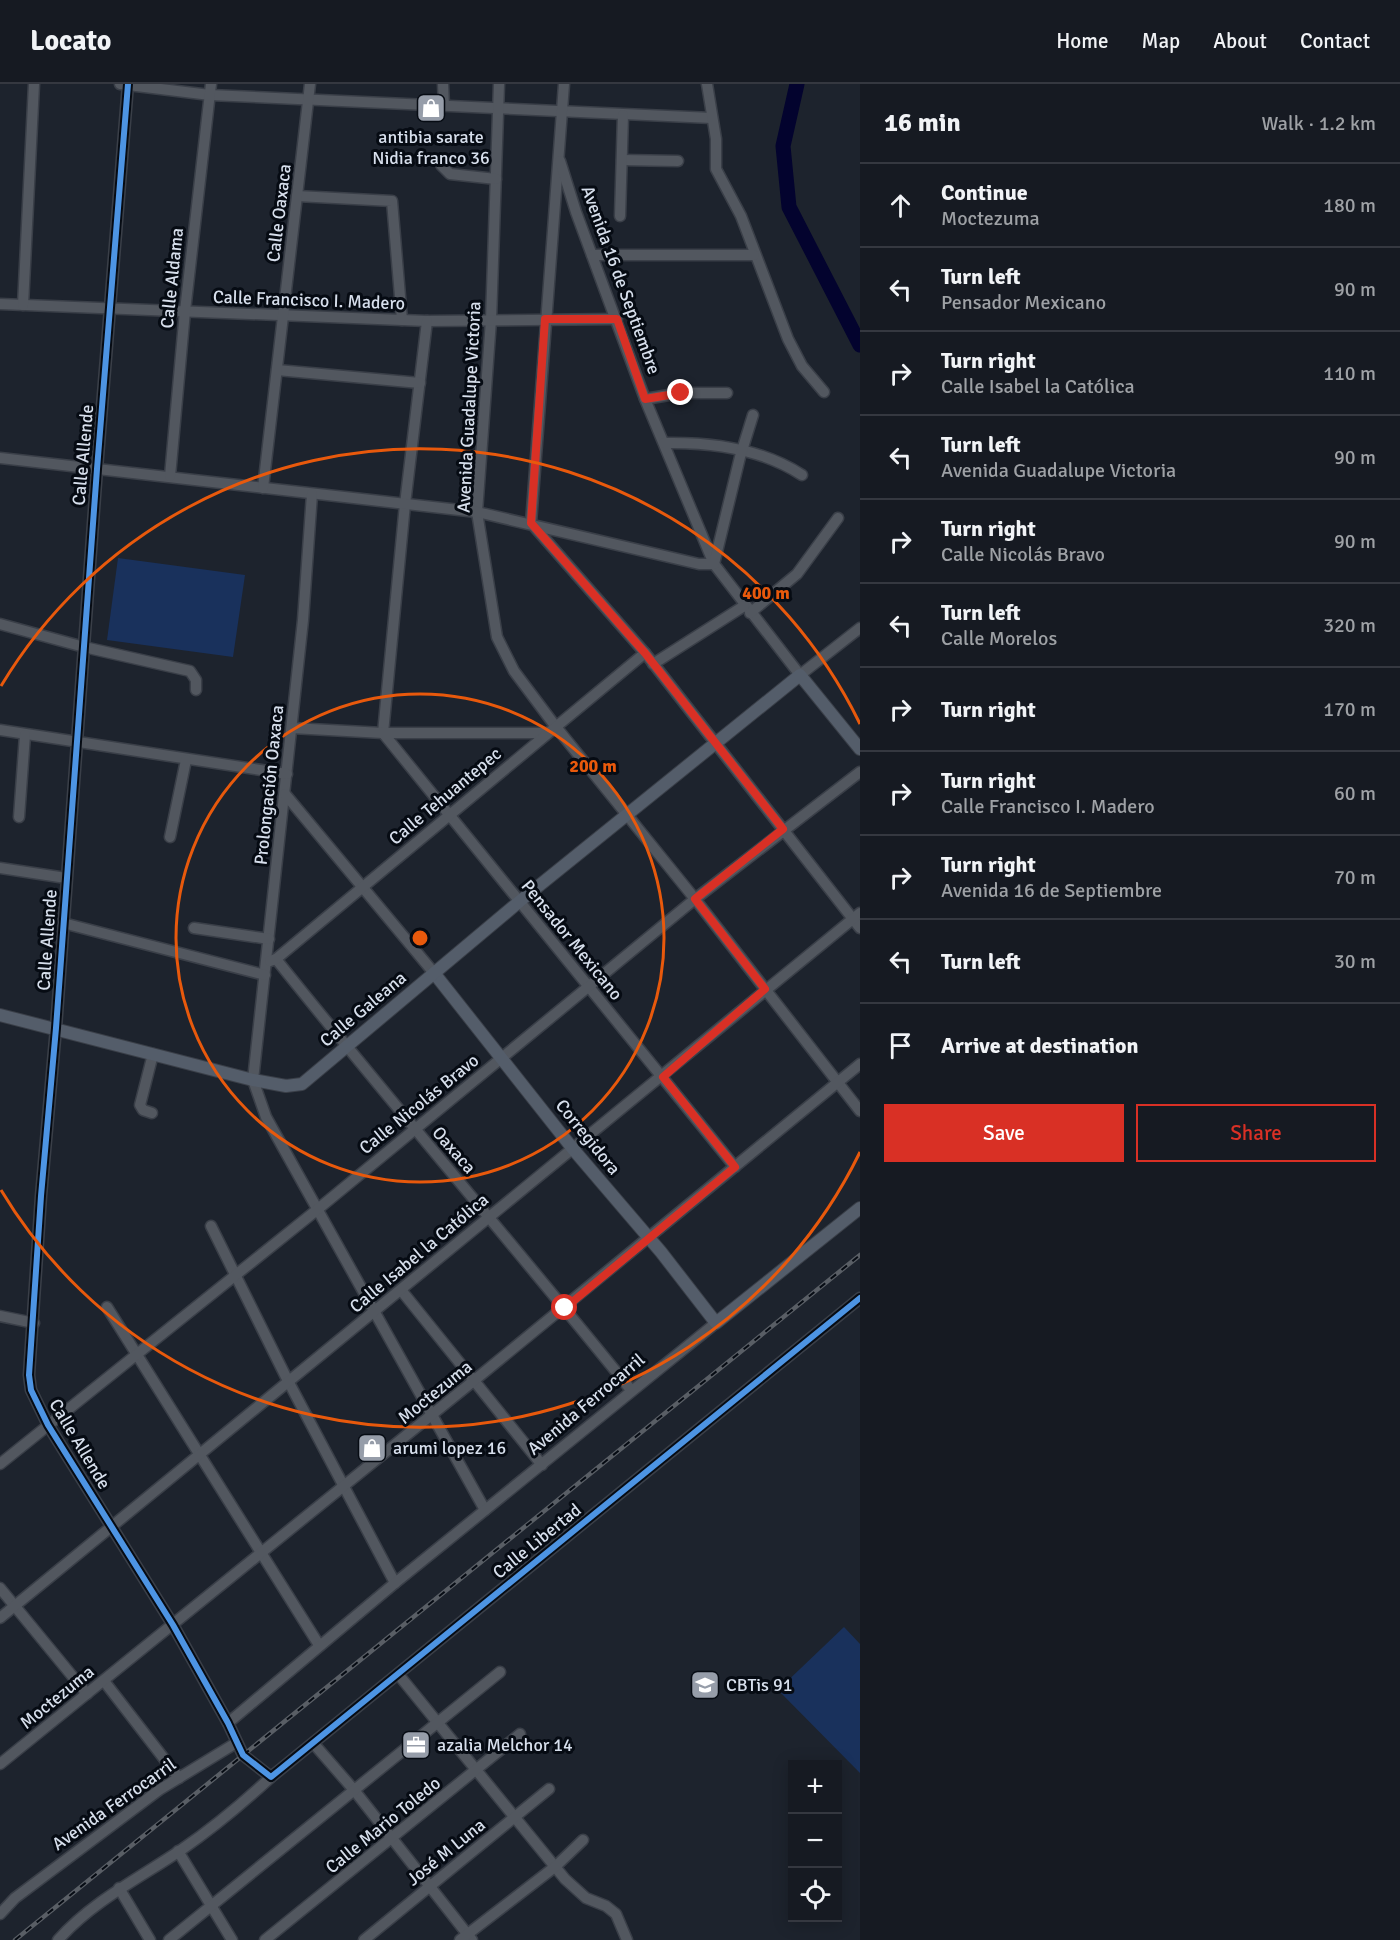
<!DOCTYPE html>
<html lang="en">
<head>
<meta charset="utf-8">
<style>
	body { margin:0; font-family:Signika,sans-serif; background:#23272f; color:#f1f3f6 }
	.controls { position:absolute; right:18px; bottom:18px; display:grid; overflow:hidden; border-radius:0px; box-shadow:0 3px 15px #0003 }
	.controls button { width:54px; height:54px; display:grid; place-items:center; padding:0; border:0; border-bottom:2px solid #353840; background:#161a22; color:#f1f3f6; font:30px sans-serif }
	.stop { position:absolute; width:18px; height:18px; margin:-14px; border:4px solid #d93025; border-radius:50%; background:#fff }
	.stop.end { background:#d93025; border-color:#fff; box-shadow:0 2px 6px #0008 }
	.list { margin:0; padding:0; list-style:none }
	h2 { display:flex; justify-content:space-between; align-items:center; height:78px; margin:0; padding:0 24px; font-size:26px }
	h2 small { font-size:20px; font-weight:400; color:#9ea1a5 }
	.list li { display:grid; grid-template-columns:39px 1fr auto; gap:18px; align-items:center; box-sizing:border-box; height:84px; padding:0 24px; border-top:2px solid #353840 }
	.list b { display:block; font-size:22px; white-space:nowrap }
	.list p { margin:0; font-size:20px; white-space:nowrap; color:#9ea1a5 }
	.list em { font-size:20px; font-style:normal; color:#9ea1a5 }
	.actions { display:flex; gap:12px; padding:18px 24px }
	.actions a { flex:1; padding:14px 0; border:2px solid #d93025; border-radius:0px; text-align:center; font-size:21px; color:#d93025 }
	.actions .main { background:#d93025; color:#fff }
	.icon { flex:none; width:33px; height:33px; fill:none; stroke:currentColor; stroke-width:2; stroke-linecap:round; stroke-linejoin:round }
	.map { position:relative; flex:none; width:860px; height:1856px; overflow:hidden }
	header { display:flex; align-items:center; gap:36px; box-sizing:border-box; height:84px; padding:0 30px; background:#161a22; border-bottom:2px solid #353840 }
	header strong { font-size:28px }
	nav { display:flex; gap:33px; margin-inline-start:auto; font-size:21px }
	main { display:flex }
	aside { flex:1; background:#161a22 }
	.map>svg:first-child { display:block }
</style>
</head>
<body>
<header>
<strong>Locato</strong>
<nav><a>Home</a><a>Map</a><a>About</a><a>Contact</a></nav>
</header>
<main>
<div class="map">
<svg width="860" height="1856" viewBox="0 0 860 1856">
	<rect width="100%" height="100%" fill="#1d232d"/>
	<g fill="#19315c">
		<path d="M118 474 245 491 233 573 107 556Z"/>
		<path d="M844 1543 860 1560V1689L778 1606Z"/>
	</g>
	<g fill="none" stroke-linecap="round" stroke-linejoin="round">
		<path stroke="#03032e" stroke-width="15" d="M797 0 783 62 789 123 860 261"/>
		<g stroke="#3a3f48" stroke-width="13">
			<g id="minor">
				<path d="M120 0 210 11 712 34"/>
				<path d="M128 0 97 385 56 944 41 1112 29 1291 31 1306 48 1341 173 1541 228 1639 243 1671 271 1693 860 1214"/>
				<path d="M443 0 444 22"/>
				<path d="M499 0 491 236 477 428 497 553 514 587 556 643 695 815 860 1027"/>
				<path d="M564 0 531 439 645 569 860 844"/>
				<path d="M707 0 716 55V85L741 132 788 255 802 282 824 308"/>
				<path d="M622 76 678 77"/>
				<path d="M560 77 576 128 645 315 714 480 800 591 860 544"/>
				<path d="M441 81 450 90 496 95"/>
				<path d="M297 112 392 117 402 236"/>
				<path d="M620 132 623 31"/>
				<path d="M592 171H754"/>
				<path d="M0 220 427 237 617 235"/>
				<path d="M23 221 34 0"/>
				<path d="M427 237 405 420 383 649 735 1083"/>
				<path d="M277 286 420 299"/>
				<path d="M645 315 681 309H727"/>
				<path d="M664 359C710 358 762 365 802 391"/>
				<path d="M0 374 477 428 699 480H714L740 373 753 331"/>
				<path d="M170 392 185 227 211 0"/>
				<path d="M263 404 310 0"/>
				<path d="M312 410 303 536 253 996 266 1033 485 1426"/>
				<path d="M750 529 797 490 838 434"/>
				<path d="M0 540 84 563 190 587 196 596V606"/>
				<path d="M653 580 744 522"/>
				<path d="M292 644 383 649H547"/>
				<path d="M0 646 287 690"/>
				<path d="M285 710 434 889"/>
				<path d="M19 733 25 651"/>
				<path d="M170 753 186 676"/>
				<path d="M0 784 66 794"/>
				<path d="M63 839 265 891"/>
				<path d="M194 844 269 855"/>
				<path d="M276 875C392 1020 514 1161 631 1306"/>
				<path d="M270 877 276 875 645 569"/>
				<path d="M152 1029 143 1026 140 1021 153 970"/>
				<path d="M211 1142 286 1293 395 1499"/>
				<path d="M401 1206 542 1381"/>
				<path d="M107 1223 319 1561"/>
				<path d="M0 1232 34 1239"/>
				<path d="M0 1380 318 1125 695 815 860 688"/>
				<path d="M0 1504 87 1610"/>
				<path d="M0 1534 860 829"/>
				<path d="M398 1590 565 1795 586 1814 606 1822 616 1830 627 1856"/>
				<path d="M104 1597 179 1694"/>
				<path d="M228 1639 395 1499 716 1239"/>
				<path d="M314 1660 354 1706 472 1856"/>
				<path d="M0 1680C288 1449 575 1215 860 980"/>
				<path d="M178 1767 232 1856"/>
				<path d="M119 1804 150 1856"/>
				<path d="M0 1830 15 1814 159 1706 236 1659"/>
				<path d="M58 1856C93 1817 138 1795 181 1766 213 1744 243 1719 271 1693"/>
				<path d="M169 1856 500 1588"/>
				<path d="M265 1856 520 1650"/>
				<path d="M364 1856 549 1705"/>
				<path d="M460 1856 556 1782 583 1756"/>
			</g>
		</g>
		<g stroke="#3a3f48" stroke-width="14">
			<g id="major">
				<path d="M434 889 573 1065 661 1168 716 1239 860 1124"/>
				<path d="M0 931 253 996 286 1002 302 1000 520 817 800 591 860 665"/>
			</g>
		</g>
		<use href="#minor" stroke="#52575f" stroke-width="10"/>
		<use href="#major" stroke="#545d6a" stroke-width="12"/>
		<g stroke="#595e65" stroke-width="4.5">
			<path id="rail" d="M15 1856 860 1171"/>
		</g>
		<use href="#rail" stroke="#060b13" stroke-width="2" stroke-dasharray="7" stroke-linecap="butt"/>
		<g stroke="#060b13" stroke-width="10">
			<path id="cycleway" d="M128 0 97 385 56 944 41 1112 29 1291 31 1306 48 1341 173 1541 228 1639 243 1671 271 1693 860 1214"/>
		</g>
		<use href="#cycleway" stroke="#4d94e3" stroke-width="6"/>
	</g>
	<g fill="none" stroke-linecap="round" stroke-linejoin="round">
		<path stroke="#d93025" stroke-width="8" d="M565 1224 735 1083 663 993 765 905 695 815 783 745 645 569 531 439 545 235H617L645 315 681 309"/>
	</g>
	<g fill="none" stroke="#e8590c" stroke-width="3">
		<circle cx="420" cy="854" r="244"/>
		<path d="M860 1068A489 489 0 0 1 1 1106M1 602A489 489 0 0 1 860 640"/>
	</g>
	<defs>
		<g id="shop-square" transform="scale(1.5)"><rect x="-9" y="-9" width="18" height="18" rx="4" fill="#969da9" stroke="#060b13"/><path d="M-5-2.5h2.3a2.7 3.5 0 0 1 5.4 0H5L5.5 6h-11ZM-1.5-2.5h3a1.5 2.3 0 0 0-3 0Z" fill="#fff"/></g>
		<g id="school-square" transform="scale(1.5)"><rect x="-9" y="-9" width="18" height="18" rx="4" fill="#969da9" stroke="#060b13"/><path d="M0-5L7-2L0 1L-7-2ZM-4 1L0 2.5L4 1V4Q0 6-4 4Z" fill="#fff"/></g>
		<g id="office-square" transform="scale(1.5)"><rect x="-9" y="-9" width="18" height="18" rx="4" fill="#969da9" stroke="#060b13"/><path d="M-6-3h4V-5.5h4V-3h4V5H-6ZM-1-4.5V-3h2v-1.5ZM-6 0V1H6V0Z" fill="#fff"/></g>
	</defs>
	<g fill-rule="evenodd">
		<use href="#shop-square" x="431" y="24"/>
		<use href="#shop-square" x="372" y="1364"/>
		<use href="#school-square" x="705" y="1601"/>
		<use href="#office-square" x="416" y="1661"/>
	</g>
	<g text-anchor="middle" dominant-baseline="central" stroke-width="6" stroke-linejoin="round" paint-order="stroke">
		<g font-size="18" fill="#d7dfec" stroke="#060b13" text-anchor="start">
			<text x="431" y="53" text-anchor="middle">antibia sarate<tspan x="431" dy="21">Nidia franco 36</tspan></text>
			<text x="393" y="1364">arumi lopez 16</text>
			<text x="726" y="1601">CBTis 91</text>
			<text x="437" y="1661">azalia Melchor 14</text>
		</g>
		<g font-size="18" fill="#d7dfec" stroke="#060b13">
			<text transform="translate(279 129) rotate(-83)">Calle Oaxaca</text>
			<text transform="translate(172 194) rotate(-84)">Calle Aldama</text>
			<text transform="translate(621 196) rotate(70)">Avenida 16 de Septiembre</text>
			<text transform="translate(309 216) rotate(2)">Calle Francisco I. Madero</text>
			<text transform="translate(469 323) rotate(-87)">Avenida Guadalupe Victoria</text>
			<text transform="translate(83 371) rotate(-85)">Calle Allende</text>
			<text transform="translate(269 701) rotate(-84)">Prolongación Oaxaca</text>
			<text transform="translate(445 712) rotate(-40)">Calle Tehuantepec</text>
			<text transform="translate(47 856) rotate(-86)">Calle Allende</text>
			<text transform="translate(572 856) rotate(51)">Pensador Mexicano</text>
			<text transform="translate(363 925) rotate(-40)">Calle Galeana</text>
			<text transform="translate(419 1020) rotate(-39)">Calle Nicolás Bravo</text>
			<text transform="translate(588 1053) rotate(51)">Corregidora</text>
			<text transform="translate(454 1066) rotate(49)">Oaxaca</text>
			<text transform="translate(419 1169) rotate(-40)">Calle Isabel la Católica</text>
			<text transform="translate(435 1308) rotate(-39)">Moctezuma</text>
			<text transform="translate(586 1320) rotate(-40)">Avenida Ferrocarril</text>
			<text transform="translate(80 1360) rotate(59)">Calle Allende</text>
			<text transform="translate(537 1457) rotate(-39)">Calle Libertad</text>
			<text transform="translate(57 1613) rotate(-39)">Moctezuma</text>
			<text transform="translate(114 1720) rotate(-35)">Avenida Ferrocarril</text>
			<text transform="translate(383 1741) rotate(-39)">Calle Mario Toledo</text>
			<text transform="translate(446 1768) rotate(-39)">José M Luna</text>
		</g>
	</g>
	<circle cx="420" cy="854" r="9" fill="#e8590c" stroke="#060b13" stroke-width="3"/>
	<g font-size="18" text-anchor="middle" font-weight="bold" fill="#e8590c" stroke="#060b13" stroke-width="6" stroke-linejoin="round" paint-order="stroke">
		<text x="766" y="515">400 m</text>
		<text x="593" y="688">200 m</text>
	</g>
</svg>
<div class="controls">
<button>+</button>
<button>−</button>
<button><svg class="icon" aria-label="locate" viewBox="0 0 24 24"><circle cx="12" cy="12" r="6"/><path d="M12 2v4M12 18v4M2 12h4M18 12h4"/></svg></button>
</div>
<div class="stop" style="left:565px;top:1224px"></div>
<div class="stop end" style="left:681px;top:309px"></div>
</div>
<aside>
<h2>16 min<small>Walk · 1.2 km</small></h2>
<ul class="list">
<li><svg class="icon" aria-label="ahead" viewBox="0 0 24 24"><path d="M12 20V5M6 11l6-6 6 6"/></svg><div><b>Continue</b><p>Moctezuma</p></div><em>180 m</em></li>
<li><svg class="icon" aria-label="left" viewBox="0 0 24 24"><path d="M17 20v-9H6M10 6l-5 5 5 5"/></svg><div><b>Turn left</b><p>Pensador Mexicano</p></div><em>90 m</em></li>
<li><svg class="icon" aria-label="right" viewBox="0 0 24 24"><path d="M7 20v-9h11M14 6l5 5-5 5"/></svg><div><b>Turn right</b><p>Calle Isabel la Católica</p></div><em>110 m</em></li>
<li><svg class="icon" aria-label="left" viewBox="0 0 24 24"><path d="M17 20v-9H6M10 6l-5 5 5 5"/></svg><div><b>Turn left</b><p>Avenida Guadalupe Victoria</p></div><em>90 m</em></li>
<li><svg class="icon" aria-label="right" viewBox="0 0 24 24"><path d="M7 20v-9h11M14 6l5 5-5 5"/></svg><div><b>Turn right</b><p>Calle Nicolás Bravo</p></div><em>90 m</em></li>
<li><svg class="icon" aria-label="left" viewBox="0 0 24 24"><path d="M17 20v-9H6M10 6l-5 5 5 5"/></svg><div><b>Turn left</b><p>Calle Morelos</p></div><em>320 m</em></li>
<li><svg class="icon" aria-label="right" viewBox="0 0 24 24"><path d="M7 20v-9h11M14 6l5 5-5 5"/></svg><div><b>Turn right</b></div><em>170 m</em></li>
<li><svg class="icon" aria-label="right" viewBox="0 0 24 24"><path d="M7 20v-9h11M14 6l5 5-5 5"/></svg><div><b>Turn right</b><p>Calle Francisco I. Madero</p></div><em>60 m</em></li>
<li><svg class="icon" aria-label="right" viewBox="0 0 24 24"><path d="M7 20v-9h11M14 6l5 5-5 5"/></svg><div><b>Turn right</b><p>Avenida 16 de Septiembre</p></div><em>70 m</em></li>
<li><svg class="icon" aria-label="left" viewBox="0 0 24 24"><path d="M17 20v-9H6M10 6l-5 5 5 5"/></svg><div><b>Turn left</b></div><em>30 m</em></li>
<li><svg class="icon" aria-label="arrive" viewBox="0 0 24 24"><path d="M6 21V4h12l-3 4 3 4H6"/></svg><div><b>Arrive at destination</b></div></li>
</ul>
<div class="actions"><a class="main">Save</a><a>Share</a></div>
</aside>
</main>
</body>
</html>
